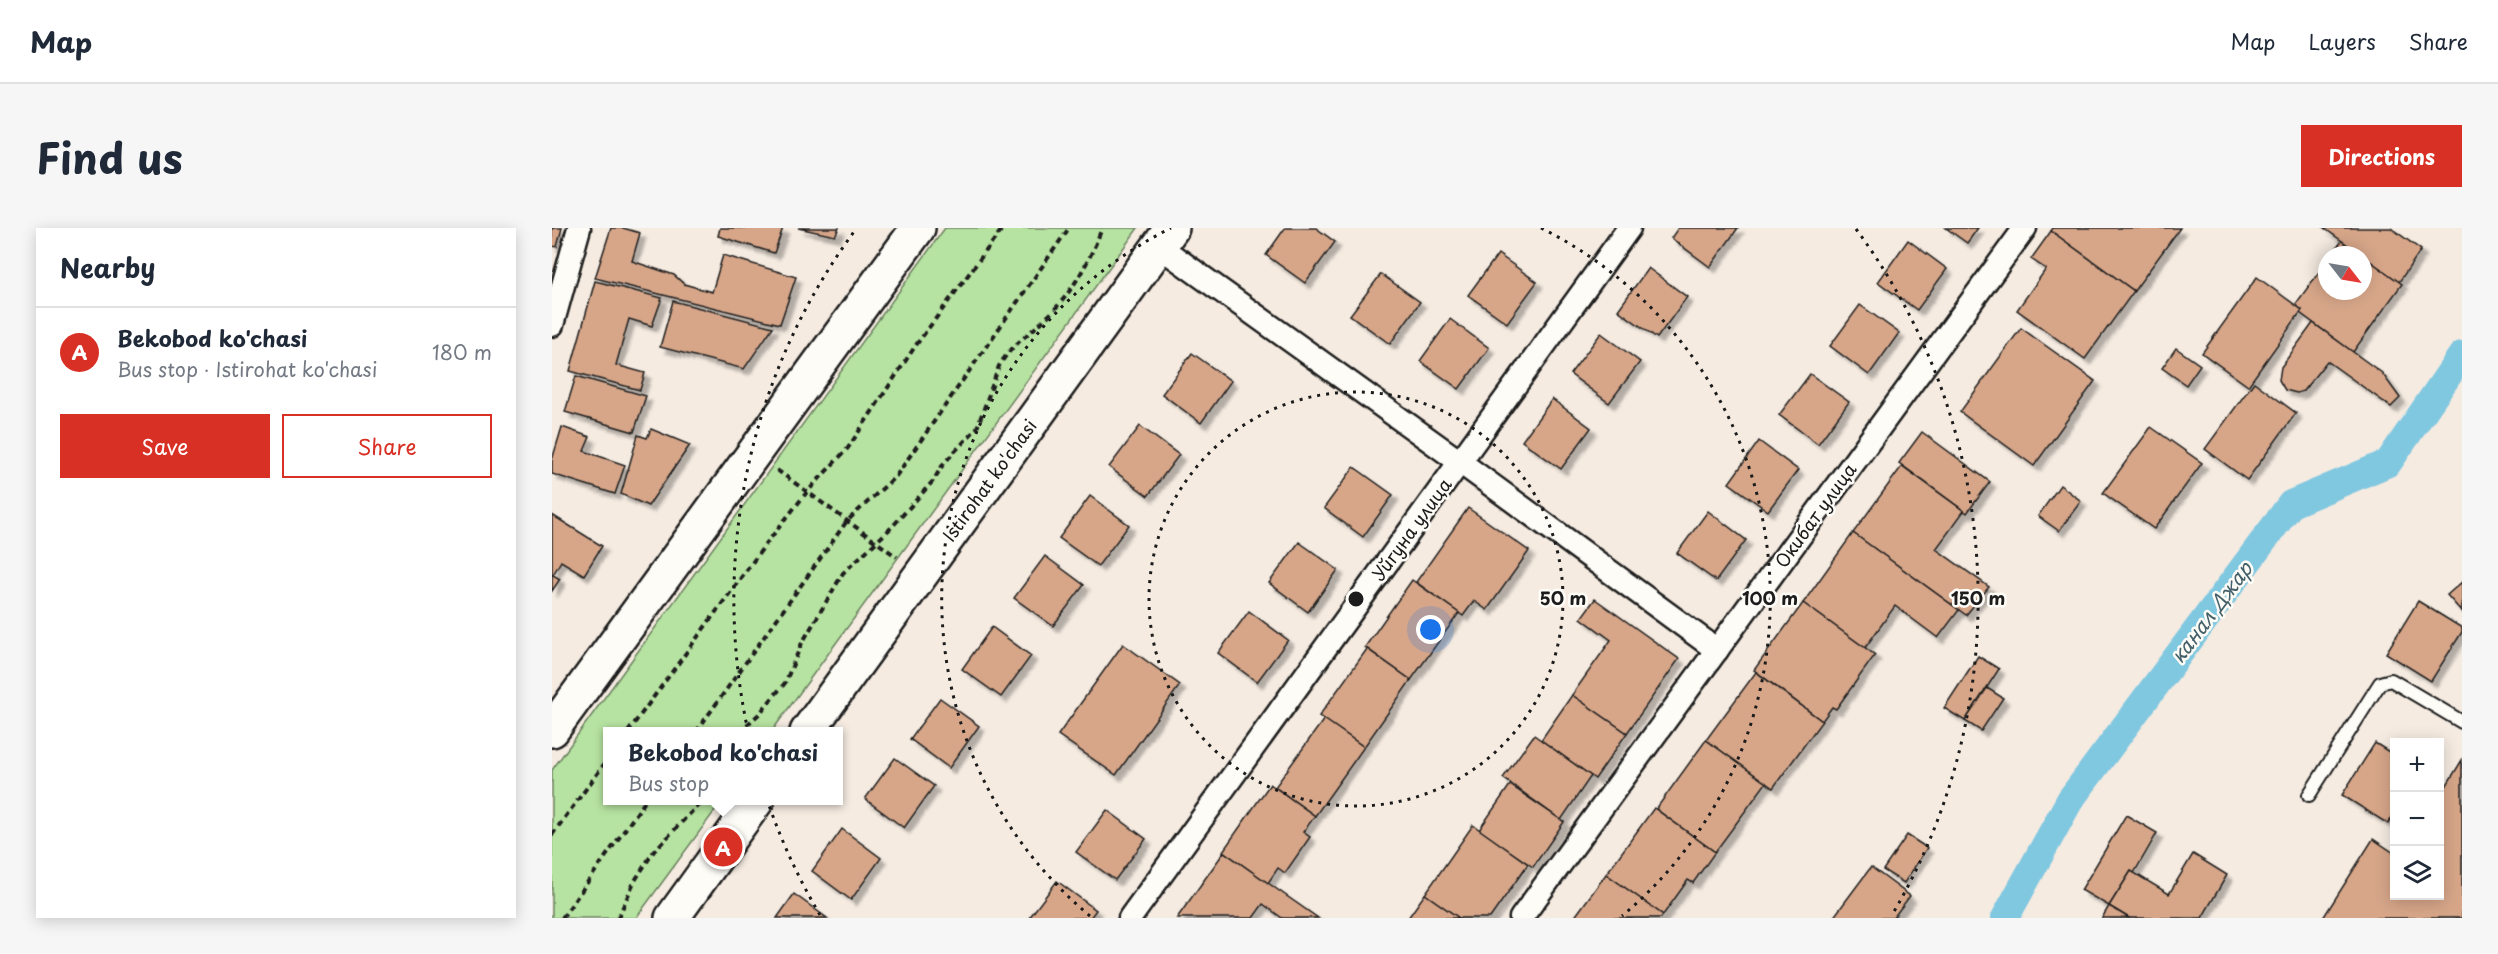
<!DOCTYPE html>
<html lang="en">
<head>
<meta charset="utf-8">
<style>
	body { margin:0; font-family:"Playpen Sans",sans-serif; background:#f6f6f7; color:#1f2937 }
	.controls { position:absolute; right:18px; bottom:18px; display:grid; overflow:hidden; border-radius:0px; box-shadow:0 3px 15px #0003 }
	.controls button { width:54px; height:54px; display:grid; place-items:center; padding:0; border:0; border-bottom:2px solid #e0e1e3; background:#fff; color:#1f2937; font:30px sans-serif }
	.compass { position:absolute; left:1766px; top:18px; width:54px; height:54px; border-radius:50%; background:#fff; box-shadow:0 3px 15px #0003; rotate:121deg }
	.you { position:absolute; left:879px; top:402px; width:21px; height:21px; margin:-15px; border:4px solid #fff; border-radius:50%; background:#1a73e8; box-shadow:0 0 0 9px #1a73e833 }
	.badge { display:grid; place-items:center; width:39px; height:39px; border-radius:50%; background:#d93025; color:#fff; font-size:20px; font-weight:700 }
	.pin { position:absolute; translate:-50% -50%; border:3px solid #fff; box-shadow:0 2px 6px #0006 }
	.popup { position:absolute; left:51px; top:499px; width:240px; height:78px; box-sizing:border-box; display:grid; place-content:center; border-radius:0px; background:#fff; filter:drop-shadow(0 2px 4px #0005); font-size:20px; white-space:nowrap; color:#747a83 }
	.popup b { font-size:22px; color:#1f2937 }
	.popup::after { content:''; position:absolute; left:50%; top:100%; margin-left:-12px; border:12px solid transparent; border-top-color:#fff }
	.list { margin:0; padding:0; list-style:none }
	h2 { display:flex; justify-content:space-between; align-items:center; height:78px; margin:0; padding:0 24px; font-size:26px }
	h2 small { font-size:20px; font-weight:400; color:#747a83 }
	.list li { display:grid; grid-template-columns:39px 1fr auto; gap:18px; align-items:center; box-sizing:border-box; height:90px; padding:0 24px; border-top:2px solid #e0e1e3 }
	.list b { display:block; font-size:22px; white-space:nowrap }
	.list p { margin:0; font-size:20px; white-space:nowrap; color:#747a83 }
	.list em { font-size:20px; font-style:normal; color:#747a83 }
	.actions { display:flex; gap:12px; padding:18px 24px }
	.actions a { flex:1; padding:14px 0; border:2px solid #d93025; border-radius:0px; text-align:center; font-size:21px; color:#d93025 }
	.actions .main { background:#d93025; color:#fff }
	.icon { flex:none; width:33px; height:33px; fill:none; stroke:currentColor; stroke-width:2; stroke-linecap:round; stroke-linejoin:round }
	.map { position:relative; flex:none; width:1910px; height:690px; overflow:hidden; border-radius:0px }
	header { display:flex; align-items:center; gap:36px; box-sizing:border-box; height:84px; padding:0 30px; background:#fff; border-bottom:2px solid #e0e1e3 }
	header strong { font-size:28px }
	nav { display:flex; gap:33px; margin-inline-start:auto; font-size:21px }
	.intro { display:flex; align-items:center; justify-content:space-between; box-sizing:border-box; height:144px; padding:0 36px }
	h1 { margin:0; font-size:42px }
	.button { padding:15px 27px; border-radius:0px; background:#d93025; color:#fff; font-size:21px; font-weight:700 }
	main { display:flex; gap:36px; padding:0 36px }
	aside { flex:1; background:#fff; border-radius:0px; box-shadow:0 3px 15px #0003 }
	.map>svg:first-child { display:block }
</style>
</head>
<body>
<header>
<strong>Map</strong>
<nav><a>Map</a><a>Layers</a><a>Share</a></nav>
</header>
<div class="intro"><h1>Find us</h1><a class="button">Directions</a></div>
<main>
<aside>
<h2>Nearby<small></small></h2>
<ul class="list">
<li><span class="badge">A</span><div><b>Bekobod ko'chasi</b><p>Bus stop · Istirohat ko'chasi</p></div><em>180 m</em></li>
</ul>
<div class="actions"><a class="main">Save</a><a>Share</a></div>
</aside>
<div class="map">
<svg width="1910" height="690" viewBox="0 0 1910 690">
	<defs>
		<filter id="shadow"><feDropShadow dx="5.5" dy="5.5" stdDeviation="1.5" flood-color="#0004"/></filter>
	</defs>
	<rect width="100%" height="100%" fill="#f5ebe1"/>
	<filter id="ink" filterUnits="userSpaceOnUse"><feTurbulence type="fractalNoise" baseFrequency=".0167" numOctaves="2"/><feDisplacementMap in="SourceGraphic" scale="12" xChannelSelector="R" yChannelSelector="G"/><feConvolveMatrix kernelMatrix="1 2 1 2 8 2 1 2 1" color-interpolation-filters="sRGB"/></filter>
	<g filter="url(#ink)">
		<path fill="#b6e3a1" stroke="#69805e" stroke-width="1.5" d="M393 0H586L220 503 56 504V572L170 573 84 690H0V542Z"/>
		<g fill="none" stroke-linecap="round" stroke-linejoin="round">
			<path stroke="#80c7e0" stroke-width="28" d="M1453 690 1518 572 1739 276 1836 235 1910 127"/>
		</g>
		<g fill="#d7a689" stroke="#1c1c1c" stroke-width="1.5" filter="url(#shadow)">
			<path d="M0 0H10L5 19 0 18Z"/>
			<path d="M59 0H71L88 5 80 33 122 47 132 56 160 64 171 27 244 49 228 96 43 50Z"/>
			<path d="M168 0H231L222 25 166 8Z"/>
			<path d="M246 0H287L283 8Z"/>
			<path d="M733 0H764L783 14 753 55 714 27Z"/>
			<path d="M1126 0H1186L1158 39 1119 10Z"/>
			<path d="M1394 0H1426L1415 15Z"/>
			<path d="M1501 0H1628L1582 63 1499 3Z"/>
			<path d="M1772 0H1839L1869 22 1847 54Z"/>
			<path d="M1499 3 1582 63 1533 131 1465 82 1494 41 1479 31Z"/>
			<path d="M1356 12 1395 41 1365 82 1326 54Z"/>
			<path d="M1790 13 1810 27H1779Z"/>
			<path d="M946 26 985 54 955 95 916 67Z"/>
			<path d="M1811 28 1850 56 1801 124 1748 85 1750 82 1743 77 1775 33V63H1811Z"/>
			<path d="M1096 40 1135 69 1105 110 1066 82Z"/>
			<path d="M829 46 868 74 838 116 798 87Z"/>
			<path d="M1705 49 1750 82 1696 158 1650 125Z"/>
			<path d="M43 53 110 70 100 98 77 91 64 137 93 145 88 162 18 143Z"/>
			<path d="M121 73 221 99 192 141 108 119Z"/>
			<path d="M1308 77 1347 105 1317 147 1278 118Z"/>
			<path d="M898 91 937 120 907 161 868 133Z"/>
			<path d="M1761 95 1830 145 1848 170 1839 179 1775 133 1751 163 1745 165 1733 162 1727 152 1729 139Z"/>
			<path d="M1469 100 1543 153 1482 238 1408 184Z"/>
			<path d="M1049 105 1088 134 1057 175 1018 146Z"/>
			<path d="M1624 120 1648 137 1634 157 1610 140Z"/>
			<path d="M640 125 679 153 649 195 610 166Z"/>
			<path d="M1258 146 1297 174 1266 216 1227 187Z"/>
			<path d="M24 148 94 168 82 204 13 184Z"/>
			<path d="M1702 154 1744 185 1695 252 1653 221Z"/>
			<path d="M1000 171 1039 200 1009 241 970 213Z"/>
			<path d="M588 198 627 227 596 268 557 239Z"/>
			<path d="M10 199 38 209 32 223 73 237 63 266 0 246V232Z"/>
			<path d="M1599 199 1650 235 1602 301 1551 265Z"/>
			<path d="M99 201 138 217 96 278 69 266 86 207 95 210Z"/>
			<path d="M1370 204 1438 254 1415 285 1347 235Z"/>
			<path d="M1207 213 1246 242 1216 283 1177 255Z"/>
			<path d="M1350 238 1412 283 1384 321 1437 359 1414 387 1301 305Z"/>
			<path d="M802 239 841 267 811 309 772 280Z"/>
			<path d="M1508 257 1529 273 1507 303 1486 288Z"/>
			<path d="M538 268 577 297 546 338 507 310Z"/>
			<path d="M916 280 977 323 935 382 922 373 911 388 864 354Z"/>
			<path d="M1156 283 1194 312 1164 353 1125 325Z"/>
			<path d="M0 287 50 318 32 347 9 333 1 347 8 351 0 363Z"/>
			<path d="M1301 305 1407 382 1386 410 1343 378 1313 420 1251 375Z"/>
			<path d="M747 314 786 342 756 384 717 355Z"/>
			<path d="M493 328 532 357 501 398 462 370Z"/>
			<path d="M860 352 907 385 859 452 813 419Z"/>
			<path d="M1910 354V384L1895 367Z"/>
			<path d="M1043 371 1127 431 1075 505 1020 467 1059 412 1029 390Z"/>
			<path d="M1866 373 1910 400V404L1879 453 1834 425Z"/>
			<path d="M1251 375 1323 427 1284 481 1280 479 1270 493 1202 442Z"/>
			<path d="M697 383 736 412 705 454 666 425Z"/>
			<path d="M440 399 479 428 449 469 410 441Z"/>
			<path d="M571 416 628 457 564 547 506 507Z"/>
			<path d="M815 421 859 452 812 519 767 488Z"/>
			<path d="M1426 428 1447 441 1413 493 1392 480Z"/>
			<path d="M1204 444 1270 493 1221 560 1154 512Z"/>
			<path d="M1435 460 1451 470 1429 503 1413 493Z"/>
			<path d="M1020 467 1075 505 1043 551 989 512Z"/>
			<path d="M388 470 427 498 397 540 358 511Z"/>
			<path d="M772 491 812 519 763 588 723 559Z"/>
			<path d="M982 507 1039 548 1009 592 951 550Z"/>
			<path d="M1154 512 1214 555 1163 624 1104 581Z"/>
			<path d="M1823 515 1842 527V586L1836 596 1790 567Z"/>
			<path d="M343 530 382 558 352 600 313 571Z"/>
			<path d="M1910 532V690H1771L1821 611 1842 625V668H1888V568Z"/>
			<path d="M718 556 763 588 751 604 758 609 733 645 726 640 716 655 671 623Z"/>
			<path d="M958 557 1012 594 981 639 927 602Z"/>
			<path d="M1102 580 1163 624 1141 655 1136 652 1111 687 1054 646Z"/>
			<path d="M555 582 594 611 563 652 524 624Z"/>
			<path d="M1574 587 1605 605 1582 645 1579 643 1557 678 1529 662Z"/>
			<path d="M921 597 976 636 938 690H907L873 666Z"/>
			<path d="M290 601 329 630 299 672 260 643Z"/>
			<path d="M1355 607 1375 620 1352 655 1331 642Z"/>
			<path d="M672 624 716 655 766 690H730L711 676 701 690H625Z"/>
			<path d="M1641 626 1675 647 1650 690H1577L1557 678 1579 643 1617 666Z"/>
			<path d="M1319 639 1358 668 1341 690H1281Z"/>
			<path d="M1054 646 1111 687 1109 690H1022Z"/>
			<path d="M505 653 544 682 538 690H477Z"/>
			<path d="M242 666 275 690H225Z"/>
			<path d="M873 666 907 690H856Z"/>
			<path d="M1557 678 1577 690H1550Z"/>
		</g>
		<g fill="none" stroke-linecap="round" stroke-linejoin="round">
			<g stroke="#1c1c1c" stroke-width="16">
				<path id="service" d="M1757 567 1828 455 1839 452 1910 494"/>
			</g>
			<g stroke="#1c1c1c" stroke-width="27">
				<g id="minor">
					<path d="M607 18 908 234 1165 422"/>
					<path d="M0 97 27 0"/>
					<path d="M578 690 1077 0"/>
					<path d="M969 690 1473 0"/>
				</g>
			</g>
			<g stroke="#1c1c1c" stroke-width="38">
				<g id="secondary">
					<path d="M0 502 366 0"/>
					<path d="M255 504 620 0"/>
					<path d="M120 690 205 572"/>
				</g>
			</g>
			<g stroke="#1c1c1c" stroke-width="4" stroke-dasharray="6 4.5" stroke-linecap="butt">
				<path d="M225 242 345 329"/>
				<path d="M76 504 213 317 255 264 296 220 364 117 451 0"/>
				<path d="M144 504 295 293 344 248 517 0"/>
				<path d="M187 504 207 486 233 455 249 417 291 345 340 299 381 253 392 235 425 200 447 138C460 116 479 105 496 88 521 64 538 32 550 0"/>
				<path d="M0 607 56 531"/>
				<path d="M10 690 94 572"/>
				<path d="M66 690 82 654 102 623 151 572"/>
			</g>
			<use href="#service" stroke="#fdfcf7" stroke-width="12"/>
			<use href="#minor" stroke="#fdfcf7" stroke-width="22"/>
			<use href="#secondary" stroke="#fdfcf7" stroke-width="33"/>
		</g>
	</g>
	<g fill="none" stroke="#1c1c1c" stroke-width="3" stroke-dasharray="3 6">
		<circle cx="804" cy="371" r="207"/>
		<path d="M538 688A414 414 0 0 1 619 0M989 0A414 414 0 0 1 1070 688"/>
		<path d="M268 687A622 622 0 0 1 304 1M1304 1A622 622 0 0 1 1340 687"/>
	</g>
	<g text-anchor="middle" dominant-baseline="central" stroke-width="5" stroke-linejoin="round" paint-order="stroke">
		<g font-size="18" fill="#1c1c1c" stroke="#fdfcf7">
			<text transform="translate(437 252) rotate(-54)">Istirohat ko'chasi</text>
			<text transform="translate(1263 287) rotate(-54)">Окибат улица</text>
			<text transform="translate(859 301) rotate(-54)">Уйгуна улица</text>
		</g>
		<g font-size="20" font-style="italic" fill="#44606a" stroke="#fdfcf7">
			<text transform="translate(1659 384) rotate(-53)">канал Джар</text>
		</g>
	</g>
	<circle cx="804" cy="371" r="9" fill="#1c1c1c" stroke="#fdfcf7" stroke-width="3"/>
	<g font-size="18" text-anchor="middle" font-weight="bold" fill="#1c1c1c" stroke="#fdfcf7" stroke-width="5" stroke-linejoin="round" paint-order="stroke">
		<text x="1011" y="377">50 m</text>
		<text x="1218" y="377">100 m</text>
		<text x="1426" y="377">150 m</text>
	</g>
</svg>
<div class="controls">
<button>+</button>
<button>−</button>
<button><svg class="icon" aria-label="layers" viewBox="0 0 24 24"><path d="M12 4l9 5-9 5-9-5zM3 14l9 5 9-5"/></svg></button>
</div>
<svg class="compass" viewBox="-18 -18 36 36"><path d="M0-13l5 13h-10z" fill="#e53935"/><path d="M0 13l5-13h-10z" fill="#747a83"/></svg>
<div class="you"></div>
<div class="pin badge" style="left:171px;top:619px">A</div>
<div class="popup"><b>Bekobod ko'chasi</b>Bus stop</div>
</div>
</main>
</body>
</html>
